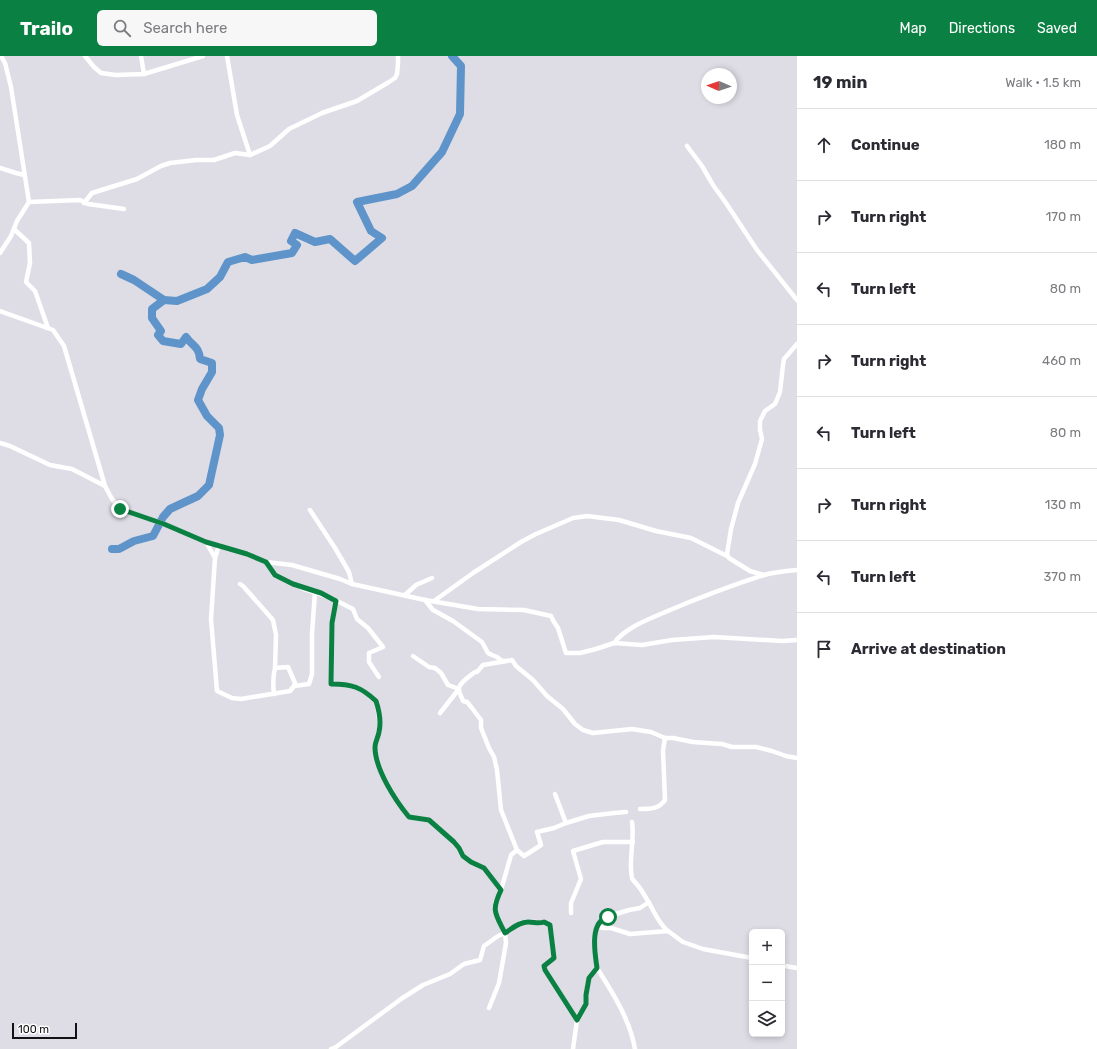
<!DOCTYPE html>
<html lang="en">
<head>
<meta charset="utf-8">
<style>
	body { margin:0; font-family:Rubik,sans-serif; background:#f7f7f7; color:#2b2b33 }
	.controls { position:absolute; right:12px; bottom:12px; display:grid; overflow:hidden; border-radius:6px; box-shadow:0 2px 6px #0003 }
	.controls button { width:36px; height:36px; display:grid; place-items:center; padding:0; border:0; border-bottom:1px solid #e1e1e2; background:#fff; color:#2b2b33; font:20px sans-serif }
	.compass { position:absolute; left:701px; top:12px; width:36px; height:36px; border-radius:50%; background:#fff; box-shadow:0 2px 6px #0003; rotate:272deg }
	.scale { position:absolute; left:12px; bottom:10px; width:65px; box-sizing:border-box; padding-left:4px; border:2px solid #121215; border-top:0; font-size:11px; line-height:14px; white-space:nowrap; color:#121215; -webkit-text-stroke:3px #fff; paint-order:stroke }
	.stop { position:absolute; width:12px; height:12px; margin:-9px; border:3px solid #0b8043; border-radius:50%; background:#fff }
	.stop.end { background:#0b8043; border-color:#fff; box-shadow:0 1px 4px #0008 }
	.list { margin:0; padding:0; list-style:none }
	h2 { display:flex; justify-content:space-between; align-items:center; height:52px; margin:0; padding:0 16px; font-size:17px }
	h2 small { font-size:13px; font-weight:400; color:#7c7c81 }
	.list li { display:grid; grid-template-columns:26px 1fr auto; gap:12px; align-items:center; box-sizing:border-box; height:72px; padding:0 16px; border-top:1px solid #e1e1e2 }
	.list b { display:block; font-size:15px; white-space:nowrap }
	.list em { font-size:13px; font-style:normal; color:#7c7c81 }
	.icon { flex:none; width:22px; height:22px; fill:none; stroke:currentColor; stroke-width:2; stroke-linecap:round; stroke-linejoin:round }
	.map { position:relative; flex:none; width:797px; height:993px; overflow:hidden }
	header { display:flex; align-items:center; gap:24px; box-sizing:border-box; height:56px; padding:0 20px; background:#0b8043; color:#fff }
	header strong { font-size:19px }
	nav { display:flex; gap:22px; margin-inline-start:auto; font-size:14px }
	.search { width:280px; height:36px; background:#f7f7f7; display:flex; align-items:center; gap:10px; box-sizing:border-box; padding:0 14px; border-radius:6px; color:#7c7c81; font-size:15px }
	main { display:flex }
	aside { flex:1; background:#fff }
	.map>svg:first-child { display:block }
</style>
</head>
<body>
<header>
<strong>Trailo</strong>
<div class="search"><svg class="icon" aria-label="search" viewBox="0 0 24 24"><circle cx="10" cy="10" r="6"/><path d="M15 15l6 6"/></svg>Search here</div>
<nav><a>Map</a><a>Directions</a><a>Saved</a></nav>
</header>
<main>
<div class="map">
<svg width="797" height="993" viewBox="0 0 797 993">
	<rect width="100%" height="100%" fill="#dedde6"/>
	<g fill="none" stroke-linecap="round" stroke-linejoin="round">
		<g stroke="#5e94c9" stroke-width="8">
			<path d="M121 218 134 224 164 244 177 245 207 233 220 221 228 206 245 201 252 204 292 197 297 189 291 185 295 177 315 186 330 183 355 205 382 182 371 175 357 146 397 138 412 130 442 96 460 58 461 10 452 0"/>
			<path d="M112 493H119L134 485 153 480 163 461 170 453 198 440 209 429 220 379 219 372 207 360 198 344 202 333 212 316V307L200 303C199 290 193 291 186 281L181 288 163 285 158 279 161 275 152 262V253L164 244"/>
		</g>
		<g stroke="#fff" stroke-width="4.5">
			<path d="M85 0 94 11 101 17 116 19 144 18 203 0"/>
			<path d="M141 0 144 18"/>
			<path d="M227 0 237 59 250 99"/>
			<path d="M687 90 702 110 713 129 726 147 757 194 797 244"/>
			<path d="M0 112 16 117 24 119"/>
			<path d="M29 146 80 144 88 148 124 153"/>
			<path d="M84 147 92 137 137 123 161 110 170 107 196 104H214L235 97 250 99 270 90 289 73 322 57 357 45 389 26 395 22 397 18 398 8V0"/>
			<path d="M14 173 29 187 30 207 26 226 35 235 48 272"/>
			<path d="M0 197 11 180 17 165 29 146 11 31 5 7 1 0"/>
			<path d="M0 255 53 274 64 290 105 430 112 443 120 453 164 468 206 486 247 498 266 506 292 509 340 523 352 528 425 544 478 553 524 554 551 560 554 566 558 572 566 597H580L596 593 614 587 642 589 672 584 714 581 782 585 797 584"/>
			<path d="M0 387 10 390 50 409 72 413 105 430"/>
			<path d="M310 454 335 492 349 516 352 528"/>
			<path d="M206 486 215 502"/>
			<path d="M219 489 215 502 211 563 217 635 232 642 241 643 290 635 294 630 309 628 312 618V578L315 536"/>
			<path d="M266 506 275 519 304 533 329 541 353 553 357 563 368 572 383 591 369 597V606L379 621"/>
			<path d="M764 519 750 515 729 502 727 498 731 473 738 447 755 408 762 383 760 374V365L765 355 775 348 780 336 783 309 784 303 797 288"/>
			<path d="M240 528 243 530 273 564 276 579 275 612C273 620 273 630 274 638"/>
			<path d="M405 539 416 529 432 522"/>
			<path d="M425 544 433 554 453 565 482 586 488 597 492 599 497 601 502 605H505"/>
			<path d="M336 545 332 567 331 628C352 628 361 631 376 645 378 654 381 667 379 676 378 682 375 686 375 691 376 713 395 744 409 761L429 764 454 786 459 792 463 800 471 806 484 812 501 834"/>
			<path d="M434 545 473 517 521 486 536 478 573 462 587 460 619 464 656 475 691 482 727 500"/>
			<path d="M614 587C625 572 647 564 663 557 696 543 730 530 764 519 775 516 786 515 797 514"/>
			<path d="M413 600 429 611 435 612 441 617 448 629 459 633 440 657"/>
			<path d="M275 612 288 611 295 627 294 630"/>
			<path d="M555 738 566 767"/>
			<path d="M640 753C650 753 659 753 665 744L663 694 665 682H673L693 686 722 688 732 691H756L772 695 786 700 797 702"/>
			<path d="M632 766C635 784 628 805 632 822 633 825 637 828 639 831 643 836 646 842 649 847 655 857 659 868 668 875"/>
			<path d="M517 794 501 754 497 714 494 701 489 692 481 672V664L472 652 467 646 463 645C462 641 458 636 459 632 460 626 470 620 475 616H477L483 609 512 604 516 610 533 624 547 640 563 653 575 668 583 674 593 677 632 673 651 676 665 682"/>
			<path d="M571 857V847L581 823 573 795 603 786H633"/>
			<path d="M597 870 603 862 629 854 640 852 649 846"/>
			<path d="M782 908 785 910 797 912"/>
			<path d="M597 912 594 884 597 870 603 872H611L630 878 668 875 683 886 703 893 752 902"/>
			<path d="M489 952 499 927 506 887 505 877 498 863 495 855V850L496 845 501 834 511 799 517 794 524 800 541 789 537 776 554 772 566 767 589 760 614 757 626 756"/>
			<path d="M331 993 336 991 401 943 423 929 450 918 464 908 480 904 484 890 498 880 505 877 520 867 526 866H536L540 867 544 866 550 869 554 902 544 910 545 914 577 964 586 948V939L589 922 597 912C613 937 630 964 635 993"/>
			<path d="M573 993 577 964"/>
		</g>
	</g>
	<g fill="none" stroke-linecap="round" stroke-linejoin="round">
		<path stroke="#0b8043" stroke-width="5" d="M120 453 164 468 206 486 247 498 266 506 275 519 293 528 321 537 336 545 332 567 331 628C352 628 361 631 376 645 379 654 381 667 379 676 378 682 375 686 375 691 375 713 395 744 409 761L429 764 454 786 459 792 463 800 471 806 484 812 501 834C491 855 495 857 505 877 513 872 519 866 528 866 534 866 539 868 544 866L550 869 554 902 544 910 545 914 577 964 586 948V939L589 922 597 912C595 897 589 866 608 861"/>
	</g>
</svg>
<div class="controls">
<button>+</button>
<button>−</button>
<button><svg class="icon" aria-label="layers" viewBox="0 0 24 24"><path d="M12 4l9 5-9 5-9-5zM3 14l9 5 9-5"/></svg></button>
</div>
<svg class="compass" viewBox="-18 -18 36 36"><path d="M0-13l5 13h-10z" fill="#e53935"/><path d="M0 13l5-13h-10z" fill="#7c7c81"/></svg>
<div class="scale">100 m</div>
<div class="stop" style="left:608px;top:861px"></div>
<div class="stop end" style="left:120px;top:453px"></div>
</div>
<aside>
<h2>19 min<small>Walk · 1.5 km</small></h2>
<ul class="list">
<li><svg class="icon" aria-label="ahead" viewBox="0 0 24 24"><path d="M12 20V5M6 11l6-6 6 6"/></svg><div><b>Continue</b></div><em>180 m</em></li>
<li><svg class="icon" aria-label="right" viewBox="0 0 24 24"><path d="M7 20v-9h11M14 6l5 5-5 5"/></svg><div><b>Turn right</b></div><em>170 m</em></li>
<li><svg class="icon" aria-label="left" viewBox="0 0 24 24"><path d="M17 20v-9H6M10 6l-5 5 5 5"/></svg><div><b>Turn left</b></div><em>80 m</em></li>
<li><svg class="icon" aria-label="right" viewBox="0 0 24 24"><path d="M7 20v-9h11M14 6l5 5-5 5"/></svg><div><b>Turn right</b></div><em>460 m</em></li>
<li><svg class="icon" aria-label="left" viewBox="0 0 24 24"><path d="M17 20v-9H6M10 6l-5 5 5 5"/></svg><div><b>Turn left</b></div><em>80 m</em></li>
<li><svg class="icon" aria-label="right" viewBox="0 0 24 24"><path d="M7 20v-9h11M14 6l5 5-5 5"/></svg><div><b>Turn right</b></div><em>130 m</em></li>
<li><svg class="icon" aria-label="left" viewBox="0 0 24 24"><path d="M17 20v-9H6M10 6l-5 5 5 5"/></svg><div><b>Turn left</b></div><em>370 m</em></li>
<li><svg class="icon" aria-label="arrive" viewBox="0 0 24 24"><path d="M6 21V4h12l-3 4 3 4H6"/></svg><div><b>Arrive at destination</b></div></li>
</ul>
</aside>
</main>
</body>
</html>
